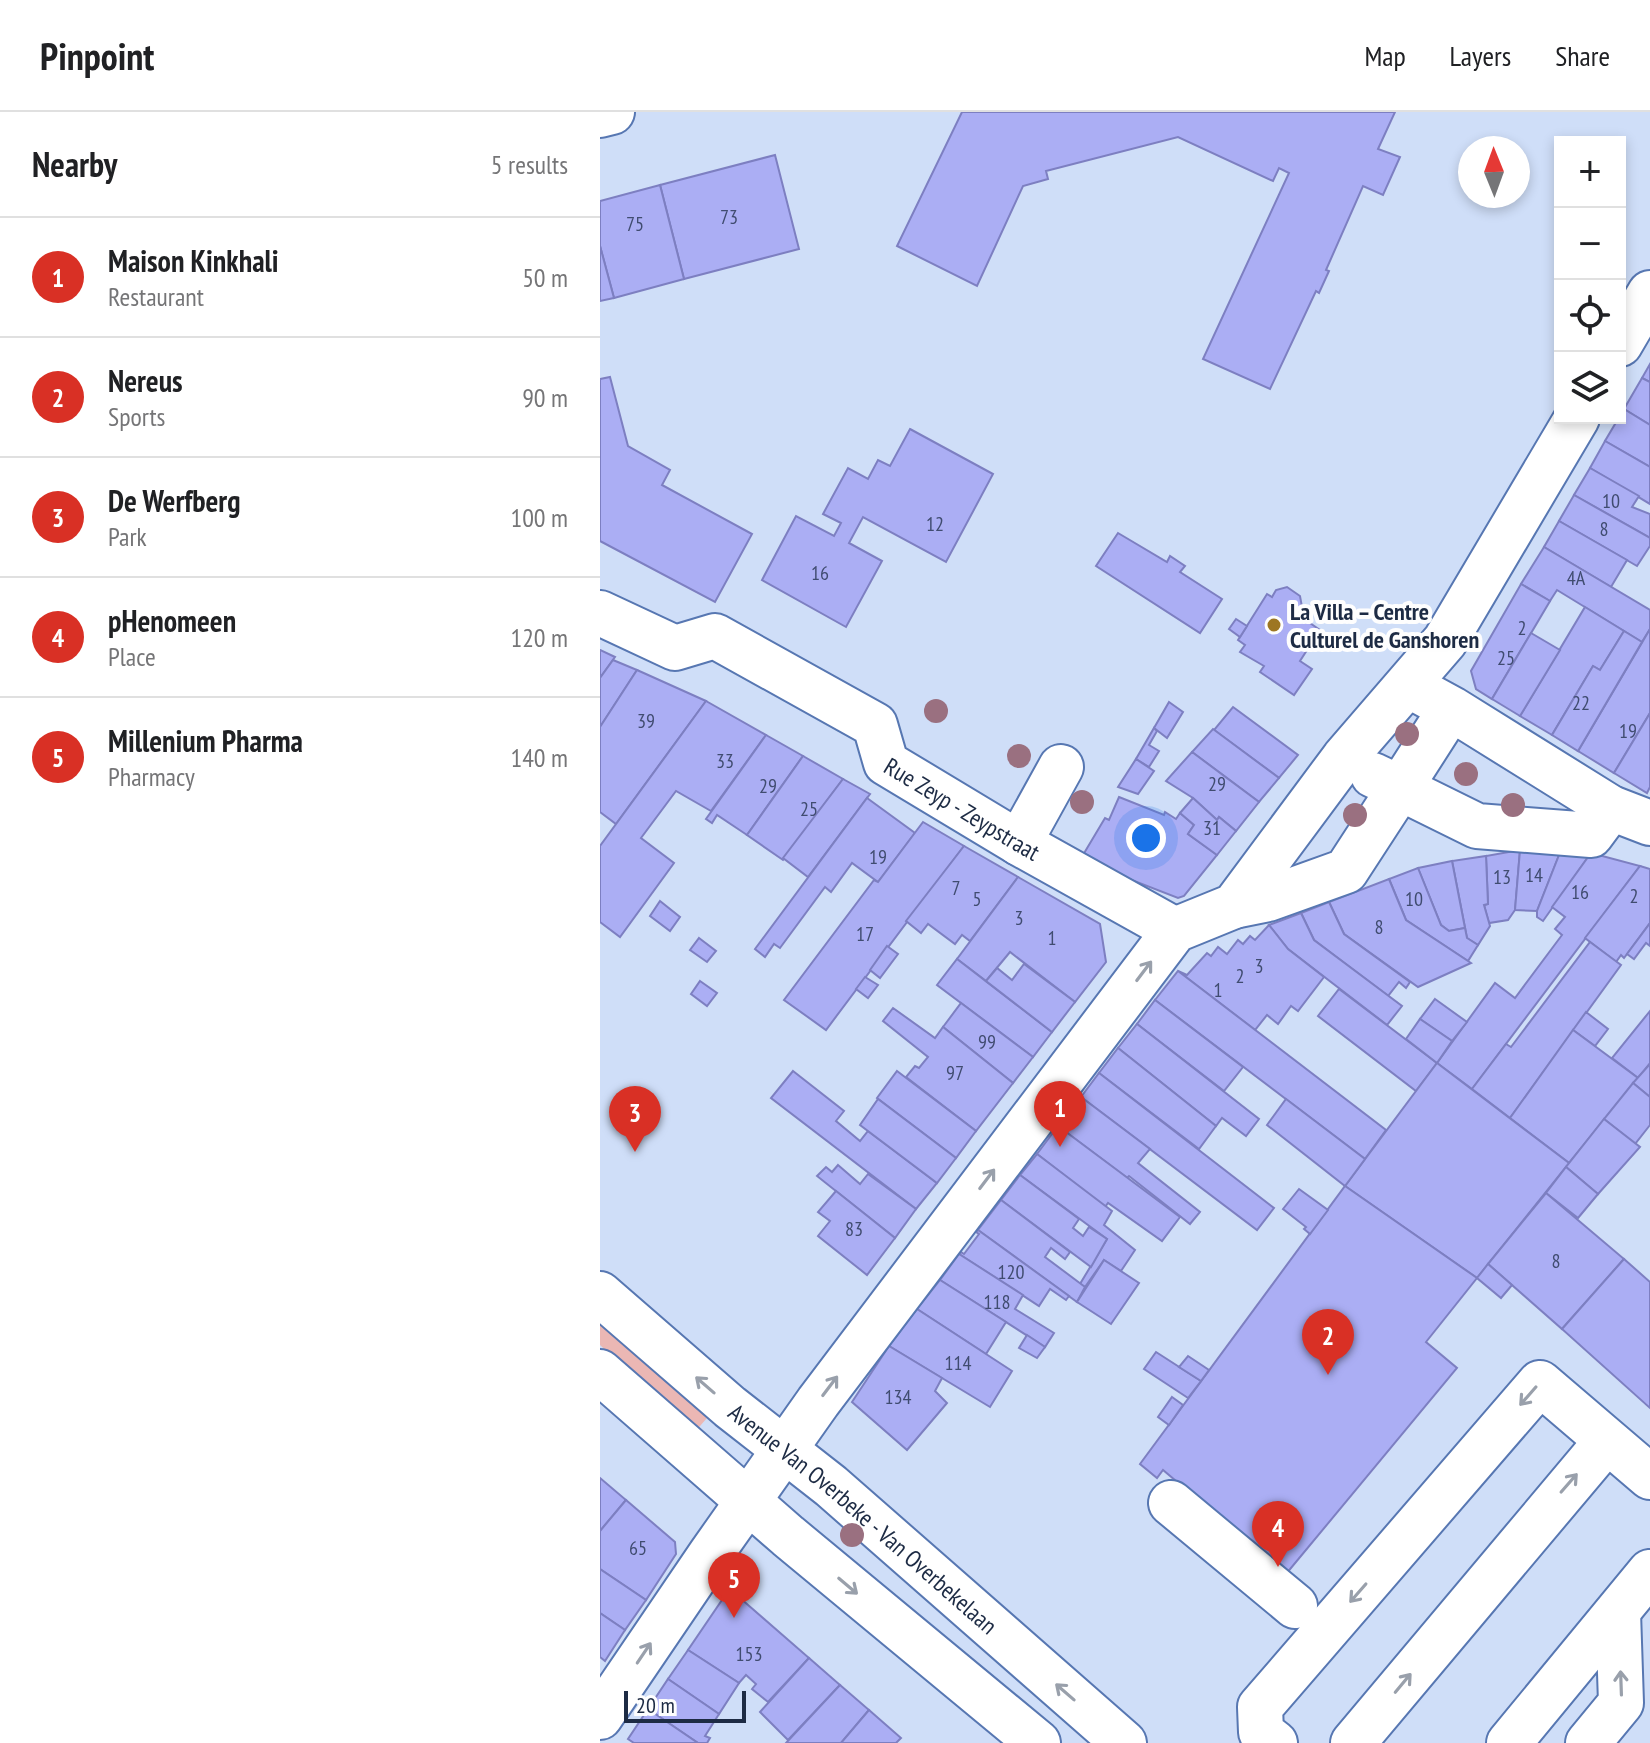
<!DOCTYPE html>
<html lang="en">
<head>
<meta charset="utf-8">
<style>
	body { margin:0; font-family:"PT Sans Narrow",sans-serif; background:#f6f6f6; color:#202124 }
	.controls { position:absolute; right:24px; top:24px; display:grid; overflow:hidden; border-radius:0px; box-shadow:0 4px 12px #0003 }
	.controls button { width:72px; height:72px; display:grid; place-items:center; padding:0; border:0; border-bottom:2px solid #e0e0e0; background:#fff; color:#202124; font:40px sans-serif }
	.compass { position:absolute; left:858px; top:24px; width:72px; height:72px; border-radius:50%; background:#fff; box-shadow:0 4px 12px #0003; rotate:359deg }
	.scale { position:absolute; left:24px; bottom:20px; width:122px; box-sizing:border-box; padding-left:8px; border:4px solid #1d2b44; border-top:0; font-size:22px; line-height:28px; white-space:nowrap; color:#1d2b44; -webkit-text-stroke:6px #fefefe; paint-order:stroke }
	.you { position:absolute; left:546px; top:726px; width:28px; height:28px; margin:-20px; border:6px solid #fff; border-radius:50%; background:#1a73e8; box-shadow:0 0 0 12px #1a73e833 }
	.badge { display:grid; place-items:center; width:52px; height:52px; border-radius:50%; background:#d93025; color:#fff; font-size:26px; font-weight:700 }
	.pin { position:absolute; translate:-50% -66px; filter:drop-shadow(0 2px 4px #0008) }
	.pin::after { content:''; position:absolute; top:42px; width:28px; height:24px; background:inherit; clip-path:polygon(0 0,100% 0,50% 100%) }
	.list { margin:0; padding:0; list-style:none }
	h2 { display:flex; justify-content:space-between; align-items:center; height:104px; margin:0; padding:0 32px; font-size:34px }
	h2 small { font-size:26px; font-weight:400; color:#757577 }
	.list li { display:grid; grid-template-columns:52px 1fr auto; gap:24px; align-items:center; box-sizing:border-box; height:120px; padding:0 32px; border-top:2px solid #e0e0e0 }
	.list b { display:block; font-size:30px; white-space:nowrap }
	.list p { margin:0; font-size:26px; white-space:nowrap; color:#757577 }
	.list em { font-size:26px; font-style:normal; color:#757577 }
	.icon { flex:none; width:44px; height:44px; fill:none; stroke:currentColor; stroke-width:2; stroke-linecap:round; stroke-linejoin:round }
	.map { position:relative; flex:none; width:1050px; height:1631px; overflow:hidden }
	header { display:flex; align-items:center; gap:48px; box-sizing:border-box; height:112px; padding:0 40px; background:#fff; border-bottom:2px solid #e0e0e0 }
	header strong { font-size:38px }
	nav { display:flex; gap:44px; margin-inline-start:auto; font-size:28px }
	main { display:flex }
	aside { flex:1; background:#fff }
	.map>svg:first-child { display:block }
</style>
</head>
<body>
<header>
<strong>Pinpoint</strong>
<nav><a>Map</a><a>Layers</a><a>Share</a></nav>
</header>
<main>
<aside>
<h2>Nearby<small>5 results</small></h2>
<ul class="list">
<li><span class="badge">1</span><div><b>Maison Kinkhali</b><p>Restaurant</p></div><em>50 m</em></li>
<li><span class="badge">2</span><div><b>Nereus</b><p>Sports</p></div><em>90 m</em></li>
<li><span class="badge">3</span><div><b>De Werfberg</b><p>Park</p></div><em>100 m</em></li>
<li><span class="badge">4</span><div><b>pHenomeen</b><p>Place</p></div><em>120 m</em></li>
<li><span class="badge">5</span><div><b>Millenium Pharma</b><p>Pharmacy</p></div><em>140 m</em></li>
</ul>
</aside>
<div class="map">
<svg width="1050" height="1631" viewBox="0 0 1050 1631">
	<rect width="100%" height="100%" fill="#cfdef8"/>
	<path fill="#ebb7b4" d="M0 1205 113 1299 94 1321 0 1233Z"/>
	<g fill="#abaef4" stroke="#7d7fc1" stroke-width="2">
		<path d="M362 0H795L778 37 800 45 783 83 763 74 726 158 729 159 719 181 716 179 670 277 603 247 689 61 679 56 673 69 578 25 446 59 448 67 423 74 377 174 297 134Z"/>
		<path d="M175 43 199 137 84 167 60 73Z"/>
		<path d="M60 73 84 167 14 186 0 134V89Z"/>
		<path d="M0 134 14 186 0 189Z"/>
		<path d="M1050 252V270L1042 266Z"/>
		<path d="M10 265 28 334 70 358 62 373 152 422 115 490 0 429V267Z"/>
		<path d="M1042 266 1050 270V313L1024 297Z"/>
		<path d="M1024 297 1050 313V355L1005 329Z"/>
		<path d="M310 317 393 362 346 450 263 405 249 431 282 449 246 515 162 468 196 404 234 424 241 411 223 402 248 356 268 367 278 348 290 354Z"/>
		<path d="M1005 329 1050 355V392L990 356Z"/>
		<path d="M990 356 1039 384 1032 395 1050 402V426L974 383Z"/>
		<path d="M974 383 1050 426V434L1037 454 959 409Z"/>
		<path d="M959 409 1027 448 1011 475 944 435Z"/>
		<path d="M518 421 567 450 570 444 585 454 580 460 622 487 600 521 496 454Z"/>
		<path d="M944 435 1050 498V517L1042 530 957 478 950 489 921 472Z"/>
		<path d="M921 472 950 489 892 587 876 577 871 559Z"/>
		<path d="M687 475 700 484 702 495 697 502 720 518 700 549 712 557 694 583 660 560 664 554 640 540 645 533 638 528 667 482 672 485 676 478Z"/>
		<path d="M985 495 1024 519 1000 558 993 554 952 623 920 604Z"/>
		<path d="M636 507 647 514 640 525 629 517Z"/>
		<path d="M1050 517V601L1014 661 978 639Z"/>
		<path d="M1024 519 1042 530 978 639 952 623 993 554 1000 558Z"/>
		<path d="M931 521 960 538 920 604 892 587Z"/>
		<path d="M0 538 15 545 0 566Z"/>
		<path d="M13 548 37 558 0 615V566Z"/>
		<path d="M37 558 106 589 16 712 0 700V615Z"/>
		<path d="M106 589 166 623 111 699 76 679 41 726 74 751 20 825 0 810V734Z"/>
		<path d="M569 590 583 600 567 626 554 616Z"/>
		<path d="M633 595 698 643 679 666 614 618Z"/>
		<path d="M1050 601V675L1047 681 1014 661Z"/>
		<path d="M554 616 557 619 549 633 559 639 549 655 536 647Z"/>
		<path d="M613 617 679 666 659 690 592 640Z"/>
		<path d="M166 623 203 644 147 723 117 703 112 711 106 707Z"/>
		<path d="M592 640 659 690 636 719 619 705 617 708 593 686 566 669Z"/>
		<path d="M203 644 243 667 183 748 147 723Z"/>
		<path d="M536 647 554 659 538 682 518 675Z"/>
		<path d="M243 667 270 682 208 765 183 746Z"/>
		<path d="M519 685 564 703 565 700 576 707 580 701 594 713 588 722 617 743 584 784 578 786 480 748 505 706 509 708Z"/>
		<path d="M267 686 315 721 278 770 252 751 231 780 225 775 180 836 174 832 165 845 155 837Z"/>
		<path d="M593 686 617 708 619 705 636 719 617 743 588 722 594 713 580 701Z"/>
		<path d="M323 710 364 734 226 918 184 888 274 768 278 770Z"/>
		<path d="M364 734 418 765 370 829 362 823 355 832 328 812 321 821 306 809Z"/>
		<path d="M920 738 915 798 908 808 889 811 884 793 888 792 886 744Z"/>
		<path d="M920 738H961L937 799 915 798Z"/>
		<path d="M961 738 991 741 943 809 937 805V799Z"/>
		<path d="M991 741 1040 754 872 977 837 951 895 871 915 886 962 823 955 817 965 805 952 795Z"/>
		<path d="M886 744 888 792 884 793 890 814 878 833 867 826 852 749Z"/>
		<path d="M852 749 865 816 849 819 841 813 818 756Z"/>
		<path d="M1040 754 1050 757V811L1024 846 1021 843 1016 850 985 826Z"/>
		<path d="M818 756 841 813 849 819 865 816 867 826 878 833 868 849 806 808 789 767Z"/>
		<path d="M418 765 500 812 506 850 475 890 410 840 386 869 357 847Z"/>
		<path d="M789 767 806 808 871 851 818 875 744 822 729 790Z"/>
		<path d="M60 789 80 805 70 819 50 804Z"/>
		<path d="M729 790 744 822 810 870 806 876 799 870 788 884 714 828 701 801Z"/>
		<path d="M701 801 714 828 802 894 787 913 688 837 669 813Z"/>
		<path d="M1050 811V834L1046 831 1034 847 1027 842Z"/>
		<path d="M669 813 688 837 724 865 698 899 691 894 678 912 667 903 655 918 578 859 587 863 607 841 611 844 618 835 627 842 638 828 643 832 650 824 655 828Z"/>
		<path d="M99 826 116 839 107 850 90 838Z"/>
		<path d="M990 830 1021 853 910 1006 872 977 906 932 911 935Z"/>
		<path d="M287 834 298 842 280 866 270 858Z"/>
		<path d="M357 847 452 920 433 945 337 873Z"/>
		<path d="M424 852 475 890 452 920 386 869 397 856 412 868Z"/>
		<path d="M578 859 786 1018 765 1047 555 888Z"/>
		<path d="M265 865 278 873 268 886 256 877Z"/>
		<path d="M100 869 117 881 107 894 91 882Z"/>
		<path d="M739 877 837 951 816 979 718 904Z"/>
		<path d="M835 887 867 910 852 929 820 907Z"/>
		<path d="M555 888 643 955 624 979 537 912Z"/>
		<path d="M361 891 433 945 413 971 343 915Z"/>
		<path d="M293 896 335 926 343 915 413 971 376 1019 306 965 315 954 319 956 328 945 283 909Z"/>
		<path d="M1050 899V951L1038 966 1012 946Z"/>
		<path d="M986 900 1008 917 995 934 973 918Z"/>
		<path d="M820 907 852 929 837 951 806 927Z"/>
		<path d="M537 912 659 1007 646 1024 622 1006 616 1014 518 936Z"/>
		<path d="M973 918 1038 966 969 1051 910 1006Z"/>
		<path d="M518 936 616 1014 599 1037 499 961Z"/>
		<path d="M837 951 969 1051 877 1166 745 1074Z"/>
		<path d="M1050 952V985L1033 971Z"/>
		<path d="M193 959 244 999 236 1009 260 1029 268 1019 337 1071 316 1097 171 986Z"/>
		<path d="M297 959 376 1019 356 1046 277 986Z"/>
		<path d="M499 961 674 1096 657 1118 481 985Z"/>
		<path d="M1033 971 1050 985V1013L1035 1032 1004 1007Z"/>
		<path d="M481 985 550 1037 538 1051 600 1100 590 1112 529 1064 527 1066 458 1014Z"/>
		<path d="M278 987 356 1046 337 1071 260 1013Z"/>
		<path d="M686 987 765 1047 745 1074 667 1013Z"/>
		<path d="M1004 1007 1040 1035 998 1082 966 1055Z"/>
		<path d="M458 1014 580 1105 562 1129 508 1091 505 1095 437 1042Z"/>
		<path d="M437 1042 512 1099 504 1113 535 1138 521 1159 504 1148 485 1175 480 1172 507 1127 420 1063Z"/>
		<path d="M238 1053 260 1072 268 1062 316 1097 295 1126 217 1064 226 1055 232 1060Z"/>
		<path d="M966 1055 998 1082 978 1106 946 1081Z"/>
		<path d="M420 1063 479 1107 473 1116 483 1124 489 1115 507 1127 491 1155 401 1088Z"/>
		<path d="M745 1074 877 1166 826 1230 857 1256 686 1462 563 1358 557 1366 540 1352Z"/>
		<path d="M699 1077 728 1098 710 1122 704 1117 706 1115 683 1097Z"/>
		<path d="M236 1079 295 1126 267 1163 218 1124 230 1109 218 1100Z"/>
		<path d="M946 1081 1024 1147 962 1217 888 1152Z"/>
		<path d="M401 1088 470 1140 465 1147 451 1136 445 1145 485 1175 477 1190 378 1118Z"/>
		<path d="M378 1118 469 1184 466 1188 450 1177 439 1194 359 1142 361 1140 364 1142 379 1122 376 1120Z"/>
		<path d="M359 1142 423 1183 415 1197 454 1221 445 1235 340 1168Z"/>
		<path d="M1024 1147 1050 1170V1296L962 1217Z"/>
		<path d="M504 1148 539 1171 511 1212 477 1190Z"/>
		<path d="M888 1152 912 1173 901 1186 877 1166Z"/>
		<path d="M340 1168 406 1210 386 1242 317 1197Z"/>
		<path d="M317 1197 412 1259 390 1295 289 1234Z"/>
		<path d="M427 1223 445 1235 437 1246 419 1236Z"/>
		<path d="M289 1234 342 1266 335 1279 347 1291 307 1338 252 1290Z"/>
		<path d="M556 1240 601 1269 588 1286 544 1257Z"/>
		<path d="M588 1244 609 1258 601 1269 579 1255Z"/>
		<path d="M572 1285 583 1293 569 1313 558 1305Z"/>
		<path d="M0 1366 26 1388 0 1419Z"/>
		<path d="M26 1388 75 1430 76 1442 46 1488 0 1457V1419Z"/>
		<path d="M0 1457 46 1488 25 1518 0 1501Z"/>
		<path d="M140 1486 209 1546 168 1590 152 1577 156 1572 146 1563 139 1571 88 1538 122 1488Z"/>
		<path d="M0 1501 25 1518 5 1549 0 1545Z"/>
		<path d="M88 1538 139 1571 119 1602 68 1567Z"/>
		<path d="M209 1546 240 1573 188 1628 160 1600Z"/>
		<path d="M68 1567 119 1602 105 1624 110 1626 107 1631H98L48 1597Z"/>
		<path d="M240 1573 269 1598 241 1631H186Z"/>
		<path d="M48 1597 98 1631H34L28 1627Z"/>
		<path d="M269 1598 301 1626 296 1631H241Z"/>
	</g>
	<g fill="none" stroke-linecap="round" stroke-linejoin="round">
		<g stroke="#5777b2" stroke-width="48">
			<g id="minor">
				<path d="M0 3 12 0"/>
				<path d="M1020 232 1050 181"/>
				<path id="s1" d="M0 501 75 536 115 524 275 613 286 651 419 731 575 818"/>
				<path d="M808 573 852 597 1011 696 1050 711"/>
				<path d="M773 663 800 676 841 612"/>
				<path d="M419 731 461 655"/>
				<path d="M634 794 668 787 746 759 800 676 877 714 991 723 1011 696"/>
				<path id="s2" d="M0 1182 130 1295 231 1374 524 1631"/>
				<path d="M0 1260 188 1424 438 1631"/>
				<path d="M571 1391 695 1494"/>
				<path d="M0 1605 110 1443 218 1290 575 818 634 794 744 646 845 529 977 306"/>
				<path d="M675 1631 661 1620 660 1595 940 1271 1050 1365"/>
				<path d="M753 1631 1006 1330"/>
				<path d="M909 1631 1050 1460"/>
				<path d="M988 1631 1021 1591 1018 1500"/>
			</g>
		</g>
		<use href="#minor" stroke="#fff" stroke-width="44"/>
	</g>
	<g fill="#9a7080">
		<circle cx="336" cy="599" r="12"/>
		<circle cx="807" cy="622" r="12"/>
		<circle cx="419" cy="644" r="12"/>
		<circle cx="866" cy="662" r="12"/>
		<circle cx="482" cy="690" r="12"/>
		<circle cx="913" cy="693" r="12"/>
		<circle cx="755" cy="703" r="12"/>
		<circle cx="252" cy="1423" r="12"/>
	</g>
	<defs><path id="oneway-shaft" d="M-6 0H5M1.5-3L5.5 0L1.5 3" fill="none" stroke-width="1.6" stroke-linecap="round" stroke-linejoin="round" transform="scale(2)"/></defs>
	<g stroke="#99a0ab">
		<use href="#oneway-shaft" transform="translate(544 859) rotate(-53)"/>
		<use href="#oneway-shaft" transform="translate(387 1067) rotate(-53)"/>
		<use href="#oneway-shaft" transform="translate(105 1273) rotate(-139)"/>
		<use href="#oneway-shaft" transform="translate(230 1274) rotate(-53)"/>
		<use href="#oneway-shaft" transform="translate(928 1284) rotate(131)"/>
		<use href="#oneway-shaft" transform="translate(969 1371) rotate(-49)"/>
		<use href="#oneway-shaft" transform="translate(248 1474) rotate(40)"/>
		<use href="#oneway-shaft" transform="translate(758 1481) rotate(131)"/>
		<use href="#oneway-shaft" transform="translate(44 1541) rotate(-56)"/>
		<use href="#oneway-shaft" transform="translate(803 1571) rotate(-50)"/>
		<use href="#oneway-shaft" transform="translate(1021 1571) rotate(-92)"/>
		<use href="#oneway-shaft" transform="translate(465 1580) rotate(-139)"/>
	</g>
	<circle fill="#9d7623" stroke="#fefefe" stroke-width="3" cx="674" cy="513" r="8"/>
	<g text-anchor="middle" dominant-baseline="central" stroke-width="8" stroke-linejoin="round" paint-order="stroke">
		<g font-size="20" fill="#404c70">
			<text x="129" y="105">73</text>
			<text x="35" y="112">75</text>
			<text x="1011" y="389">10</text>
			<text x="335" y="412">12</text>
			<text x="1004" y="417">8</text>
			<text x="220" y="461">16</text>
			<text x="976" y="466">4A</text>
			<text x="922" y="516">2</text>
			<text x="906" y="546">25</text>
			<text x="981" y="591">22</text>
			<text x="46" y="609">39</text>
			<text x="1028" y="619">19</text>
			<text x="125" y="649">33</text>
			<text x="617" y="672">29</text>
			<text x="168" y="674">29</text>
			<text x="209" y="697">25</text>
			<text x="612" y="716">31</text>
			<text x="278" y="745">19</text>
			<text x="934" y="763">14</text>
			<text x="902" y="765">13</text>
			<text x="356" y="776">7</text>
			<text x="980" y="780">16</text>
			<text x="1034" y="784">2</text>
			<text x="377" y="787">5</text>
			<text x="814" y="787">10</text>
			<text x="419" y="806">3</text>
			<text x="779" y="815">8</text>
			<text x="265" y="822">17</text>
			<text x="452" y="826">1</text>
			<text x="659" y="854">3</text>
			<text x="640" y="864">2</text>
			<text x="618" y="878">1</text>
			<text x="387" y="930">99</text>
			<text x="355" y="961">97</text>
			<text x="254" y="1117">83</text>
			<text x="956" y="1149">8</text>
			<text x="411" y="1160">120</text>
			<text x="397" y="1190">118</text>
			<text x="358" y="1251">114</text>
			<text x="298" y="1285">134</text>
			<text x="38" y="1436">65</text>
			<text x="149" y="1542">153</text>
		</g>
		<g font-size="24" font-weight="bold" fill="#1d2b44" stroke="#fefefe" text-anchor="start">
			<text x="690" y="499">La Villa – Centre<tspan x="690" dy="28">Culturel de Ganshoren</tspan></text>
		</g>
		<g font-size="24" fill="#1d2b44" stroke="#fefefe">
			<text stroke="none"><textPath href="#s1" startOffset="436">Rue Zeyp - Zeypstraat</textPath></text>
			<text stroke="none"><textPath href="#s2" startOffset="346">Avenue Van Overbeke - Van Overbekelaan</textPath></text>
		</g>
	</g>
</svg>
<div class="controls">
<button>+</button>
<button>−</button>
<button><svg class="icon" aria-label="locate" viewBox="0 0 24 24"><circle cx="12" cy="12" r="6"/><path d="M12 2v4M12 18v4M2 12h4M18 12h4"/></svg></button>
<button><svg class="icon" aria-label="layers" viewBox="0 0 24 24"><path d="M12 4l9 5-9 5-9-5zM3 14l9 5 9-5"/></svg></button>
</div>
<svg class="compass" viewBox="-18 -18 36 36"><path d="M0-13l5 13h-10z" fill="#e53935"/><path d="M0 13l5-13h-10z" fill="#757577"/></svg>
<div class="scale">20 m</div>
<div class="you"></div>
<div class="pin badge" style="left:460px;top:1035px">1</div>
<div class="pin badge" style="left:728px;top:1263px">2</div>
<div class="pin badge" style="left:35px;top:1040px">3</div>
<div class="pin badge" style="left:678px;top:1455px">4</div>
<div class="pin badge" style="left:134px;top:1506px">5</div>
</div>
</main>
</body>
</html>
